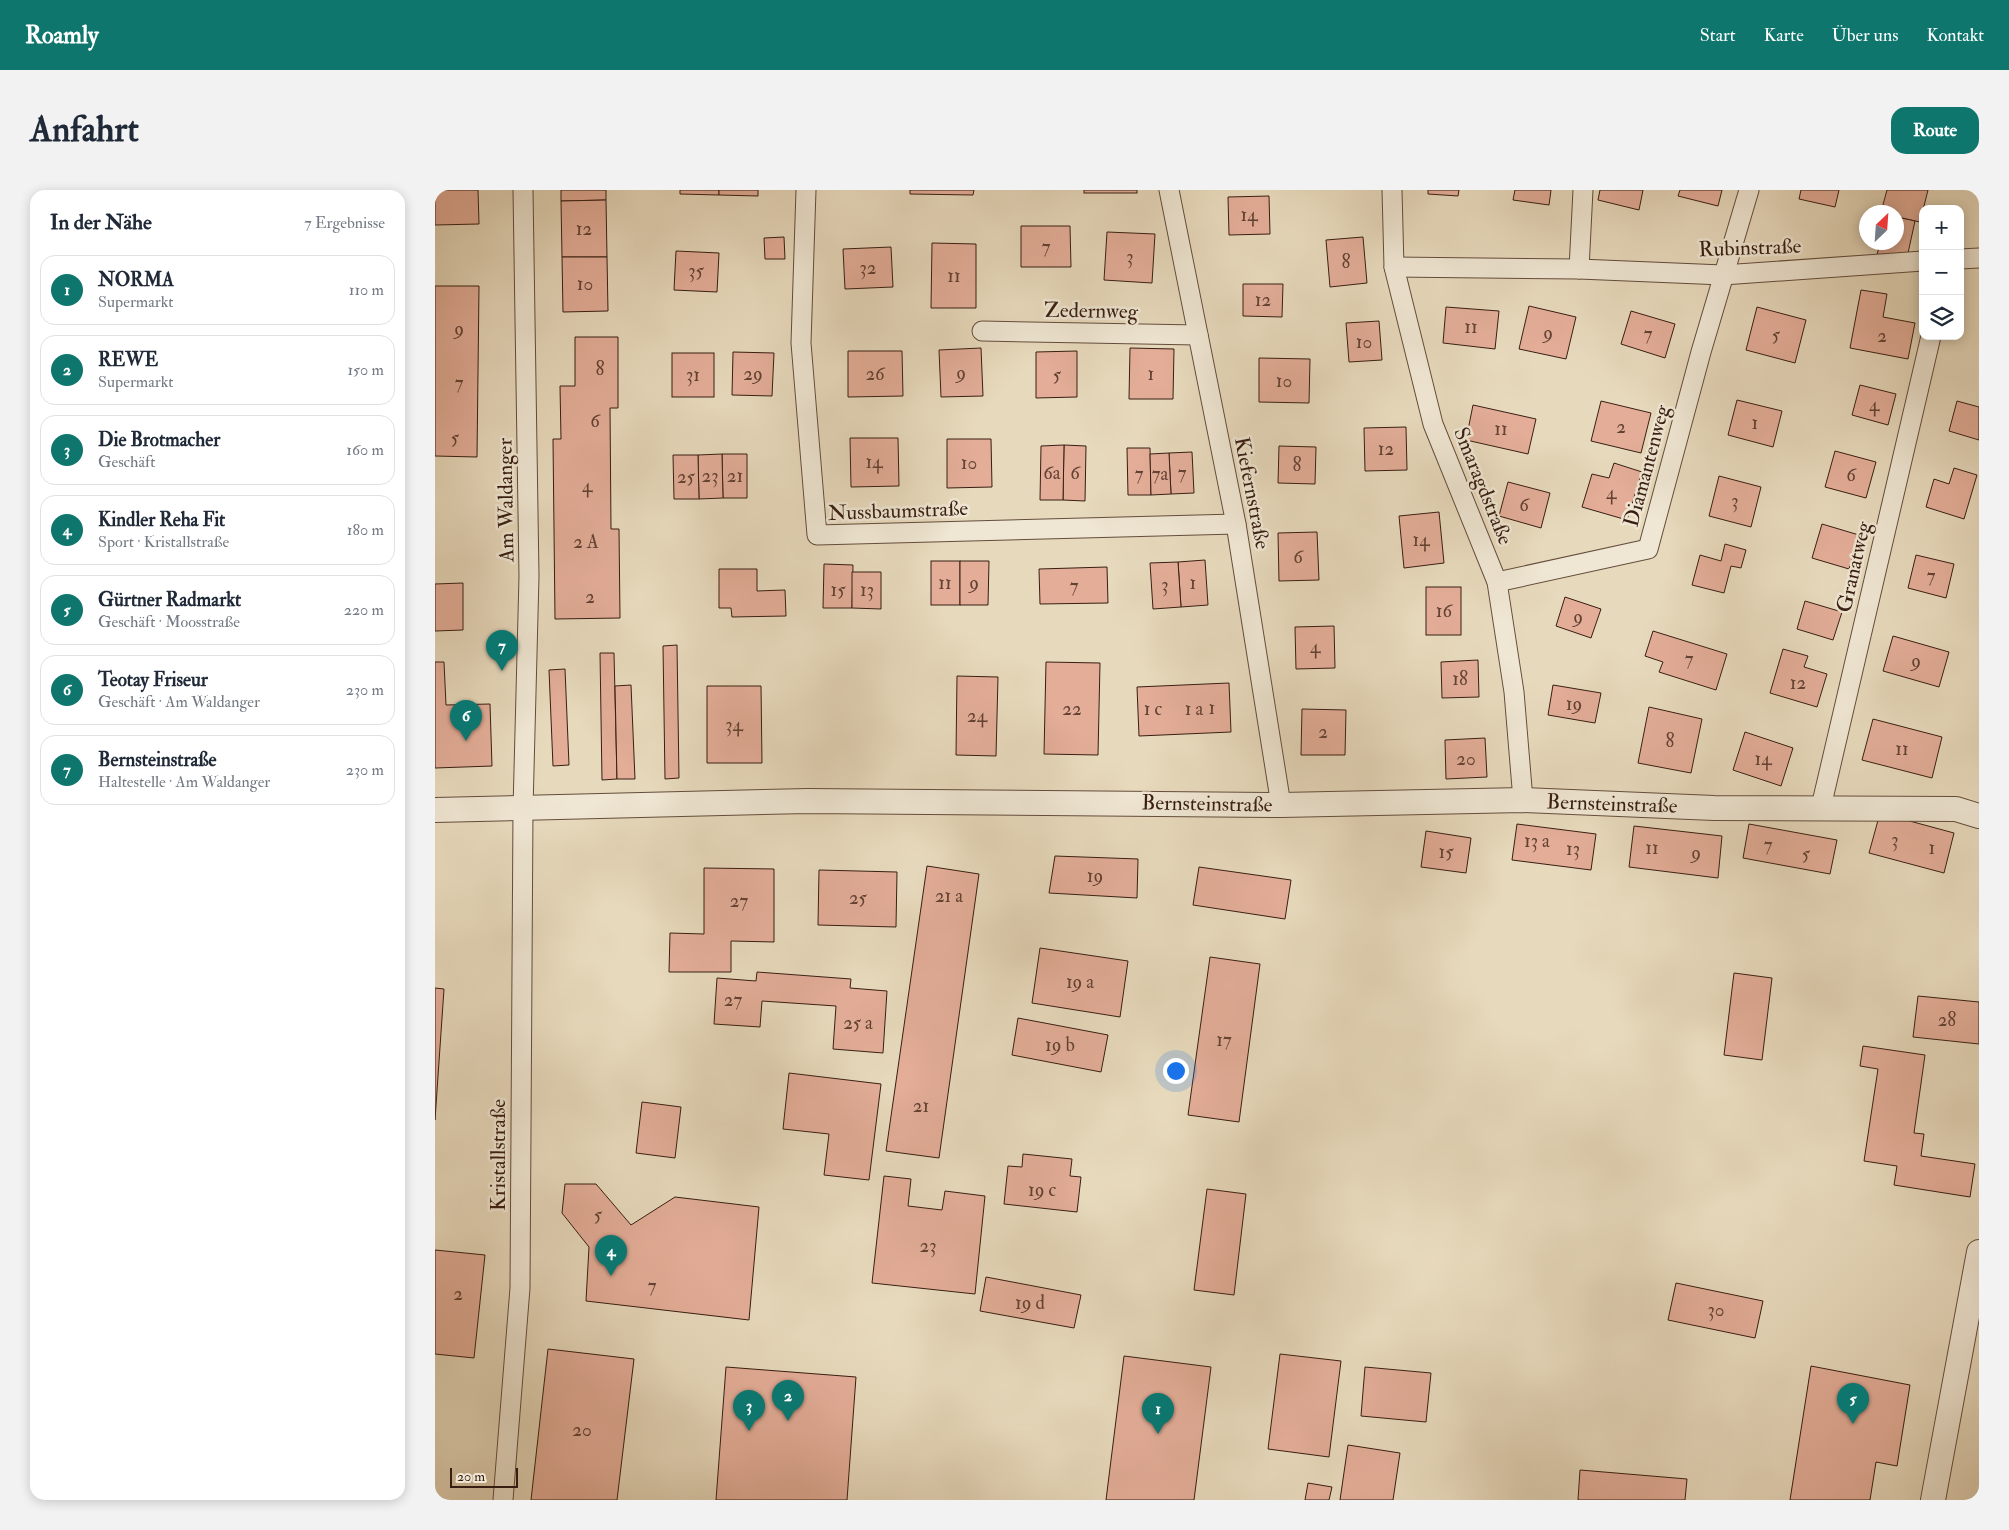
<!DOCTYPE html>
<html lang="de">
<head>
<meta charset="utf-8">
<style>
	body { margin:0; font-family:"IM FELL Double Pica",serif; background:#f2f2f3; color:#1f2937 }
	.controls { position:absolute; right:15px; top:15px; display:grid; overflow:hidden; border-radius:10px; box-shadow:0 2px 12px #0003 }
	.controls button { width:45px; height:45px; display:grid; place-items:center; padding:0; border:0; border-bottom:1px solid #e0e1e3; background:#fff; color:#1f2937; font:25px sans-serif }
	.compass { position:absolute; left:1424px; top:15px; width:45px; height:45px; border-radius:50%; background:#fff; box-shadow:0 2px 12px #0003; rotate:25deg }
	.scale { position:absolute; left:15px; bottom:12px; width:68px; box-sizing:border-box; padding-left:5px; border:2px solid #381e12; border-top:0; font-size:14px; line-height:18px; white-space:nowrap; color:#381e12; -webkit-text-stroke:4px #efe6d3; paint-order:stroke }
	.you { position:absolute; left:740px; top:880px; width:18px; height:18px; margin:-12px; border:4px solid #fff; border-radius:50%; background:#1a73e8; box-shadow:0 0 0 8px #1a73e833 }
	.badge { display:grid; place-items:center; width:32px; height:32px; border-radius:50%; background:#0f766e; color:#fff; font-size:16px; font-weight:700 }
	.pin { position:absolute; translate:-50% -41px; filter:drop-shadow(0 1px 2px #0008) }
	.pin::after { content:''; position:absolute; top:26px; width:18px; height:15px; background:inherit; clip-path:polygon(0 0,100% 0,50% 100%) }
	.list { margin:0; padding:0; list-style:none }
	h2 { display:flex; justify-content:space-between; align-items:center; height:65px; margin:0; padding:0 20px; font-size:21px }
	h2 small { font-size:16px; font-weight:400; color:#747a83 }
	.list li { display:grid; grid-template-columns:32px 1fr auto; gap:15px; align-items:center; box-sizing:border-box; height:70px; margin:0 10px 10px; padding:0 10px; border:1px solid #e0e1e3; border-radius:15px }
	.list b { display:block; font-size:19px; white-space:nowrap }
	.list p { margin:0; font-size:16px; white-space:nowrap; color:#747a83 }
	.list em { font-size:16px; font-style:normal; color:#747a83 }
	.icon { flex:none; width:28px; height:28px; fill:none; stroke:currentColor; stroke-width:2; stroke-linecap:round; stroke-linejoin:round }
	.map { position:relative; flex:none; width:1544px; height:1310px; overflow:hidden; border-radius:15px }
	header { display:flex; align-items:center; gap:30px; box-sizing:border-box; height:70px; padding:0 25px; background:#0f766e; color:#fff }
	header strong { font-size:24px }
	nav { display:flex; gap:28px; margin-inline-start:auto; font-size:18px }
	.intro { display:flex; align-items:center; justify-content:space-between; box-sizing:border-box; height:120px; padding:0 30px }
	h1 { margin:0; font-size:35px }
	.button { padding:12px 22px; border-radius:15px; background:#0f766e; color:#fff; font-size:18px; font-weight:700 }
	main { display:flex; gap:30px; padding:0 30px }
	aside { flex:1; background:#fff; border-radius:15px; box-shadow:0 2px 12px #0003 }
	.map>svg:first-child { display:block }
</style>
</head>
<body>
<header>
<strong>Roamly</strong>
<nav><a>Start</a><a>Karte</a><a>Über uns</a><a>Kontakt</a></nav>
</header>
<div class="intro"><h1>Anfahrt</h1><a class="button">Route</a></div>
<main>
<aside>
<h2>In der Nähe<small>7 Ergebnisse</small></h2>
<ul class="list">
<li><span class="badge">1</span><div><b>NORMA</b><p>Supermarkt</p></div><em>110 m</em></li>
<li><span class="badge">2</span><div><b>REWE</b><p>Supermarkt</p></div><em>150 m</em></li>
<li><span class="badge">3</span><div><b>Die Brotmacher</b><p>Geschäft</p></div><em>160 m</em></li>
<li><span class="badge">4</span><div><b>Kindler Reha Fit</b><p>Sport · Kristallstraße</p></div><em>180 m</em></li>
<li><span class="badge">5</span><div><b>Gürtner Radmarkt</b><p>Geschäft · Moosstraße</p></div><em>220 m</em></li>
<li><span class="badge">6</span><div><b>Teotay Friseur</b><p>Geschäft · Am Waldanger</p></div><em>230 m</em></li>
<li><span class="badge">7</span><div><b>Bernsteinstraße</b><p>Haltestelle · Am Waldanger</p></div><em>230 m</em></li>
</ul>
</aside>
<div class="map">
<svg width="1544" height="1310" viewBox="0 0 1544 1310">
	<rect width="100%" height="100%" fill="#e7d9bc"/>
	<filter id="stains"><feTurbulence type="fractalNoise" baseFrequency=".004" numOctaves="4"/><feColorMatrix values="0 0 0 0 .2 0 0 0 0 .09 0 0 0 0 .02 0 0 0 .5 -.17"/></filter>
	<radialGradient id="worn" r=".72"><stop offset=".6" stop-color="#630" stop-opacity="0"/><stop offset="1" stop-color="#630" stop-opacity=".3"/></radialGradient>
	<g fill="#e3ad98" stroke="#381e12">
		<path d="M0 0H43L44 34 0 35Z"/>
		<path d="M126 0H171V10L126 11Z"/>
		<path d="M245 0H284V5L245 4Z"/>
		<path d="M284 0H323V6L284 5Z"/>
		<path d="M475 0H539L538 5 475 4Z"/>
		<rect x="649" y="0" width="53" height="3"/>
		<path d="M993 0H1024L1023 6 993 4Z"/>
		<path d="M1080 0H1116L1114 15 1078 10Z"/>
		<path d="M1165 0H1208L1204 20 1163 10Z"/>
		<path d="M1245 0H1287L1283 16 1243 6Z"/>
		<path d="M1366 0H1404L1400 17 1364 9Z"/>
		<path d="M1452 0H1493L1485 32 1462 27V22H1446Z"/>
		<path d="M834 6 835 44 794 45 793 7Z"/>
		<path d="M171 10 172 67H127L126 11Z"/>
		<path d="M1462 27 1480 31 1473 63 1442 65 1445 52H1462Z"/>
		<path d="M586 36H635L636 77H586Z"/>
		<path d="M672 42 720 44 717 93 669 90Z"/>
		<path d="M349 47 350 69H330L329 48Z"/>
		<path d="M928 47 932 93 895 97 891 50Z"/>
		<path d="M497 53 541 54V118H496Z"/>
		<path d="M456 57 458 97 410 99 408 59Z"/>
		<path d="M241 61 284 63 282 102 239 100Z"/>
		<path d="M127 67H172L173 121 128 122Z"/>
		<path d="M808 94H848L847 127 808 126Z"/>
		<path d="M0 96H44L42 267 0 266Z"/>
		<path d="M1426 100 1452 104 1448 127 1480 133 1473 169 1415 158Z"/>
		<path d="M1094 116 1141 127 1131 169 1084 159Z"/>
		<path d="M1011 117 1064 121 1060 159 1008 153Z"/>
		<path d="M1322 117 1371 130 1360 173 1311 160Z"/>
		<path d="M1196 121 1240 134 1230 168 1186 154Z"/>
		<path d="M944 131 947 170 914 172 911 133Z"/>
		<path d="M140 147H183V218H175L176 339H184L185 428 120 429 118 249H126L125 196H140Z"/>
		<path d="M546 158 548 206 506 207 504 160Z"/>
		<path d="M695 158 739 159 738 209H694Z"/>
		<path d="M413 161H467L468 206 413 207Z"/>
		<path d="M642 161V207L601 208V162Z"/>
		<path d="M298 162 339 163 337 206 297 205Z"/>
		<rect x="237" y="163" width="42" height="44"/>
		<path d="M824 168 875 169 874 213 824 212Z"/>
		<path d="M1425 195 1461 204 1453 235 1417 225Z"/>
		<path d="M1302 210 1347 221 1338 257 1293 245Z"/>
		<path d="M1166 211 1216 223 1206 263 1156 251Z"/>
		<path d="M1522 211 1544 217V250L1514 241Z"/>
		<path d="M1038 215 1101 229 1093 264 1031 250Z"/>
		<path d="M971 237 972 280 930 281 929 238Z"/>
		<path d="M415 248H463L464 296 416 297Z"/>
		<path d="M512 249H556L557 297 512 298Z"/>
		<path d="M629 255 651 256 650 311 628 310Z"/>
		<path d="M629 255 628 310H605L606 256Z"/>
		<path d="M844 256 881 257 880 294 843 293Z"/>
		<path d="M692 258H715L716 305H693Z"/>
		<path d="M1400 261 1441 272 1431 308 1390 297Z"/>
		<path d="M757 262 759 303 736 304 734 263Z"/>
		<path d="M734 263 736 304 716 305 715 264Z"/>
		<path d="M287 264H312V308H288Z"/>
		<path d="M287 264 288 308 264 309 263 265Z"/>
		<path d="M238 265H263L264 309H239Z"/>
		<path d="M1179 273 1207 282 1192 330 1147 317 1157 284 1174 288Z"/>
		<path d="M1519 278 1542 285 1529 329 1491 317 1499 289 1514 294Z"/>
		<path d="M1284 286 1326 297 1316 337 1274 326Z"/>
		<path d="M1073 292 1115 303 1106 338 1064 326Z"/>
		<path d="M1004 322 1009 373 969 378 964 326Z"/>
		<path d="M1387 334 1424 345 1414 379 1377 368Z"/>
		<path d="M882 342 884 390 844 391 843 343Z"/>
		<path d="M1290 354 1311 360 1306 378 1296 376 1289 403 1257 395 1265 365 1286 371Z"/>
		<path d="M1481 365 1519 374 1511 408 1473 398Z"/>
		<path d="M770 370 773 415 746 417 743 372Z"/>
		<rect x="496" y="371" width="29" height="44"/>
		<path d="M525 371H554L553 415H525Z"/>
		<path d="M743 372 746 417 718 419 715 373Z"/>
		<path d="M389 374 418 375 417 418H388Z"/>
		<path d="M672 377 673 413 605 414 604 379Z"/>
		<path d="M284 379H322V401L350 400 351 426 297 427 296 418H284Z"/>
		<path d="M417 382H446V419L417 418Z"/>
		<path d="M28 393V440L0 441V394Z"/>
		<rect x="991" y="397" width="35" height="48"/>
		<path d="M1130 407 1166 419 1156 448 1121 436Z"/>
		<path d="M1370 411 1407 422 1398 450 1362 439Z"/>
		<path d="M899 436 900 478 861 479 860 437Z"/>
		<path d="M1218 441 1292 464 1281 500 1224 482 1228 472 1210 466Z"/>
		<path d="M1458 446 1514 462 1504 497 1448 481Z"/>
		<path d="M242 455 244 588 230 589 228 456Z"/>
		<path d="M1348 459 1373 466 1369 477 1392 484 1382 517 1335 503Z"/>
		<path d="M165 463H179L182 589 167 590Z"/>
		<path d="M1043 470 1044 507 1007 508 1006 472Z"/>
		<path d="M0 472H9L11 515 55 514 57 576 0 578Z"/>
		<path d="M611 472 665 473 663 565 609 564Z"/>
		<path d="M130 479 134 575 118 576 114 480Z"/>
		<path d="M522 486 563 487 561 566 521 565Z"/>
		<path d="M794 493 796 542 704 546 702 497Z"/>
		<path d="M196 495 200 589H182L180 496Z"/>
		<path d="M1118 495 1166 503 1160 533 1113 525Z"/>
		<path d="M272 496H326L327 573H272Z"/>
		<path d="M1214 517 1267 529 1256 583 1203 573Z"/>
		<path d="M867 519 911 520 910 565H866Z"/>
		<path d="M1438 529 1507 547 1497 588 1427 570Z"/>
		<path d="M1310 542 1358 558 1346 596 1298 580Z"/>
		<path d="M1050 548 1052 587 1011 589 1010 550Z"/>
		<path d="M1445 623 1519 643 1509 683 1434 663Z"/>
		<path d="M1082 634 1161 644 1156 680 1077 670Z"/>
		<path d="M1314 634 1402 650 1395 684 1308 668Z"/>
		<path d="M1199 636 1287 646 1283 688 1194 677Z"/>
		<path d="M991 641 1036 648 1031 683 986 677Z"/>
		<path d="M620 666 703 669 702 708 614 703Z"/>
		<path d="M492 676 544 684 504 968 451 961Z"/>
		<path d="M764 677 856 690 850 729 758 715Z"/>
		<path d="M269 678 339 679V752L296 751V782H234L235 743 269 744Z"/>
		<path d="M384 680 462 682 461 737 383 735Z"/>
		<path d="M605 758 693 771 685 827 597 813Z"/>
		<path d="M775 767 825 774 804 932 753 925Z"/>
		<path d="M322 782 416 789 415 798 452 801 448 863 398 859 401 816 327 811 325 837 279 834 282 788 321 791Z"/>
		<path d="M1299 783 1337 788 1327 870 1289 865Z"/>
		<path d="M0 798 9 799 0 930Z"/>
		<path d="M1483 806 1544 812V854L1478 847Z"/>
		<path d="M583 828 673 845 666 882 577 865Z"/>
		<path d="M1428 856 1490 865 1479 943 1489 944 1486 966 1540 974 1535 1007 1459 995 1462 976 1429 971 1443 879 1425 876Z"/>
		<path d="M354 883 446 894 434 990 389 985 394 944 348 939Z"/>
		<path d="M207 912 246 917 240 968 201 963Z"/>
		<path d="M588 964 637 969 635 986 646 987 642 1022 569 1014 573 976 587 977Z"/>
		<path d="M449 986 476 989 473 1016 507 1020 510 1001 550 1006 540 1104 437 1093Z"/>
		<path d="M130 994H161L196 1035 240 1007 324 1017 314 1130 151 1111 154 1057 127 1023Z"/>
		<path d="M772 999 811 1004 799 1105 759 1100Z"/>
		<path d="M0 1060 50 1065 39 1168 0 1164Z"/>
		<path d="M551 1087 646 1105 639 1138 545 1121Z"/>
		<path d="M1241 1093 1328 1111 1320 1148 1233 1130Z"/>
		<path d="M113 1159 199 1169 182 1310H96Z"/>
		<path d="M845 1164 906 1171 894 1267 833 1259Z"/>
		<path d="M689 1166 776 1177 759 1310H671Z"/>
		<path d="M1376 1176 1475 1195 1462 1276 1441 1272 1435 1310H1355Z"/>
		<path d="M291 1177 421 1187 412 1310H281Z"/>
		<path d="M930 1177 996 1183 991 1232 926 1226Z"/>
		<path d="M913 1255 965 1263 958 1310H905Z"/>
		<path d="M1145 1280 1252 1289 1250 1310H1143Z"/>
		<path d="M873 1293 897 1297 894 1310H870Z"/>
	</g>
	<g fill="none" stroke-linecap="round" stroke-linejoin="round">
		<g stroke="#644d3c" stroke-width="21">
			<g id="minor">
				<path d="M371 0 366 153 382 345 801 334"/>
				<path d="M734 0 801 334 846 615"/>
				<path d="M957 0 959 77 998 234 1062 392 1079 502 1088 610"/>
				<path d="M1525 69 1544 68"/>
				<path d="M959 77 1144 79 1288 85 1488 71"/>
				<path d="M1144 79 1148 0"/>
				<path d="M547 141 763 145"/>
				<path d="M1062 392 1213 359 1266 162 1314 0"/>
				<path d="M1386 617 1496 146"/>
				<path d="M68 1310 85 1098 88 619 94 386 88 0"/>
			</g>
		</g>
		<g stroke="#644d3c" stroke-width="26">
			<g id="tertiary">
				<path d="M0 620 373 611 846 615 1088 610 1279 618 1521 619 1544 626"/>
				<path d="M1498 1310 1544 1062"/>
			</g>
		</g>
		<use href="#minor" stroke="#efe6d3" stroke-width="19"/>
		<use href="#tertiary" stroke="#efe6d3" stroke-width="24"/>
	</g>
	<g text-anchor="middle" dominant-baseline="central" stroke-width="5" stroke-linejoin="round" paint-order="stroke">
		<g font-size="19" fill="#634234">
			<text x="814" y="25">14</text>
			<text x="149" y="39">12</text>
			<text x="611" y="57">7</text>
			<text x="695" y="67">3</text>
			<text x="911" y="72">8</text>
			<text x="433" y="78">32</text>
			<text x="261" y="81">35</text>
			<text x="519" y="86">11</text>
			<text x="150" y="94">10</text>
			<text x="828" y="110">12</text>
			<text x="1036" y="137">11</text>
			<text x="24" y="139">9</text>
			<text x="1113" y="143">9</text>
			<text x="1213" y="144">7</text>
			<text x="1341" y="145">5</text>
			<text x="1447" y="146">2</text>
			<text x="929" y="152">10</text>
			<text x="165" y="179">8</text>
			<text x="526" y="183">9</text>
			<text x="318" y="184">29</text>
			<text x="440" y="184">26</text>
			<text x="716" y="184">1</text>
			<text x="258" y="185">31</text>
			<text x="622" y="185">5</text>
			<text x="849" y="191">10</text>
			<text x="24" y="193">7</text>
			<text x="1439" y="215">4</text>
			<text x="160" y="231">6</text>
			<text x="1320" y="233">1</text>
			<text x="1186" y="237">2</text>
			<text x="1066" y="239">11</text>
			<text x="20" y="248">5</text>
			<text x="951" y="259">12</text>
			<text x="439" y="272">14</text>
			<text x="534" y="273">10</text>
			<text x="862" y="275">8</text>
			<text x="617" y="283">6a</text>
			<text x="640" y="283">6</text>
			<text x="747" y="283">7</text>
			<text x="704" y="284">7</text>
			<text x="725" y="284">7a</text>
			<text x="1416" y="285">6</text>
			<text x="275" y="286">23</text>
			<text x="300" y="286">21</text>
			<text x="251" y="287">25</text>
			<text x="152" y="296">4</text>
			<text x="1176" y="303">4</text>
			<text x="1300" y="311">3</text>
			<text x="1089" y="315">6</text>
			<text x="986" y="350">14</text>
			<text x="151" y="352">2 A</text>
			<text x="863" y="367">6</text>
			<text x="1496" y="386">7</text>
			<text x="510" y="393">11</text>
			<text x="539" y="393">9</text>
			<text x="758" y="393">1</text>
			<text x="730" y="395">3</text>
			<text x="639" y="396">7</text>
			<text x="403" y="400">15</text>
			<text x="432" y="400">13</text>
			<text x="155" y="407">2</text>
			<text x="1009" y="421">16</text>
			<text x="1143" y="427">9</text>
			<text x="880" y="457">4</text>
			<text x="1254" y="469">7</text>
			<text x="1481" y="471">9</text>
			<text x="1025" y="489">18</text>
			<text x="1363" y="493">12</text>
			<text x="1139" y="514">19</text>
			<text x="777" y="518">1</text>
			<text x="637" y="519">22</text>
			<text x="718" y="519">1 c</text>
			<text x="759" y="519">1 a</text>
			<text x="542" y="526">24</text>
			<text x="299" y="535">34</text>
			<text x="888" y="542">2</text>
			<text x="1235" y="551">8</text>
			<text x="1467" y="559">11</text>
			<text x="1031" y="569">20</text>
			<text x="1328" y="569">14</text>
			<text x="1460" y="650">3</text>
			<text x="1102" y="651">13 a</text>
			<text x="1333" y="655">7</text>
			<text x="1217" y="658">11</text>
			<text x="1497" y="658">1</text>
			<text x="1138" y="659">13</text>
			<text x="1011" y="662">15</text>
			<text x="1261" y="663">9</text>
			<text x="1371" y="664">5</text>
			<text x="660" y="686">19</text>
			<text x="514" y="706">21 a</text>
			<text x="423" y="708">25</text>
			<text x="304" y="711">27</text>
			<text x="645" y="792">19 a</text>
			<text x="298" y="810">27</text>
			<text x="1512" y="830">28</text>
			<text x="423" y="833">25 a</text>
			<text x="789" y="850">17</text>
			<text x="625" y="855">19 b</text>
			<text x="486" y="916">21</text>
			<text x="607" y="1000">19 c</text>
			<text x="163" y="1025">5</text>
			<text x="493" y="1056">23</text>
			<text x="217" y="1096">7</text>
			<text x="23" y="1104">2</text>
			<text x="595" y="1113">19 d</text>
			<text x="1281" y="1120">30</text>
			<text x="147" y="1240">20</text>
		</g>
		<g font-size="21" fill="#381e12" stroke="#efe6d3">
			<text transform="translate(1315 58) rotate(-2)">Rubinstraße</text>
			<text transform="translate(656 121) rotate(1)">Zedernweg</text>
			<text transform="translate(1212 276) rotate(-75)">Diamantenweg</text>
			<text transform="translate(1048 296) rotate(68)">Smaragdstraße</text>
			<text transform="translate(817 303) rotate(79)">Kiefernstraße</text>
			<text transform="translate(71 310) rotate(-91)">Am Waldanger</text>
			<text transform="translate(463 321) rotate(-2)">Nussbaumstraße</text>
			<text transform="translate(1419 377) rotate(-77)">Granatweg</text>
			<text transform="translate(772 614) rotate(1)">Bernsteinstraße</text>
			<text transform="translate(1177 614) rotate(2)">Bernsteinstraße</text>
			<text transform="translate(63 965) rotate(-90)">Kristallstraße</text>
		</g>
	</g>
	<rect width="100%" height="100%" filter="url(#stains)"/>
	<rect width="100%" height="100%" fill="url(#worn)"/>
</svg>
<div class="controls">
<button>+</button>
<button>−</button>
<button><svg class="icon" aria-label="layers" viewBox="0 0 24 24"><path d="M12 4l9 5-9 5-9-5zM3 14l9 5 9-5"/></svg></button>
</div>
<svg class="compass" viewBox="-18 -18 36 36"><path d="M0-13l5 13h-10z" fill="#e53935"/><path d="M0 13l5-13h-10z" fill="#747a83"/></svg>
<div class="scale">20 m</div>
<div class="you"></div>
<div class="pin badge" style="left:723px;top:1244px">1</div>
<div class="pin badge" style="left:353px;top:1231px">2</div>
<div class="pin badge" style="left:314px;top:1241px">3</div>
<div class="pin badge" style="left:176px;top:1086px">4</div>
<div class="pin badge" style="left:1418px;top:1234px">5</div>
<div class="pin badge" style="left:31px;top:551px">6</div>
<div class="pin badge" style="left:67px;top:481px">7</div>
</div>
</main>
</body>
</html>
